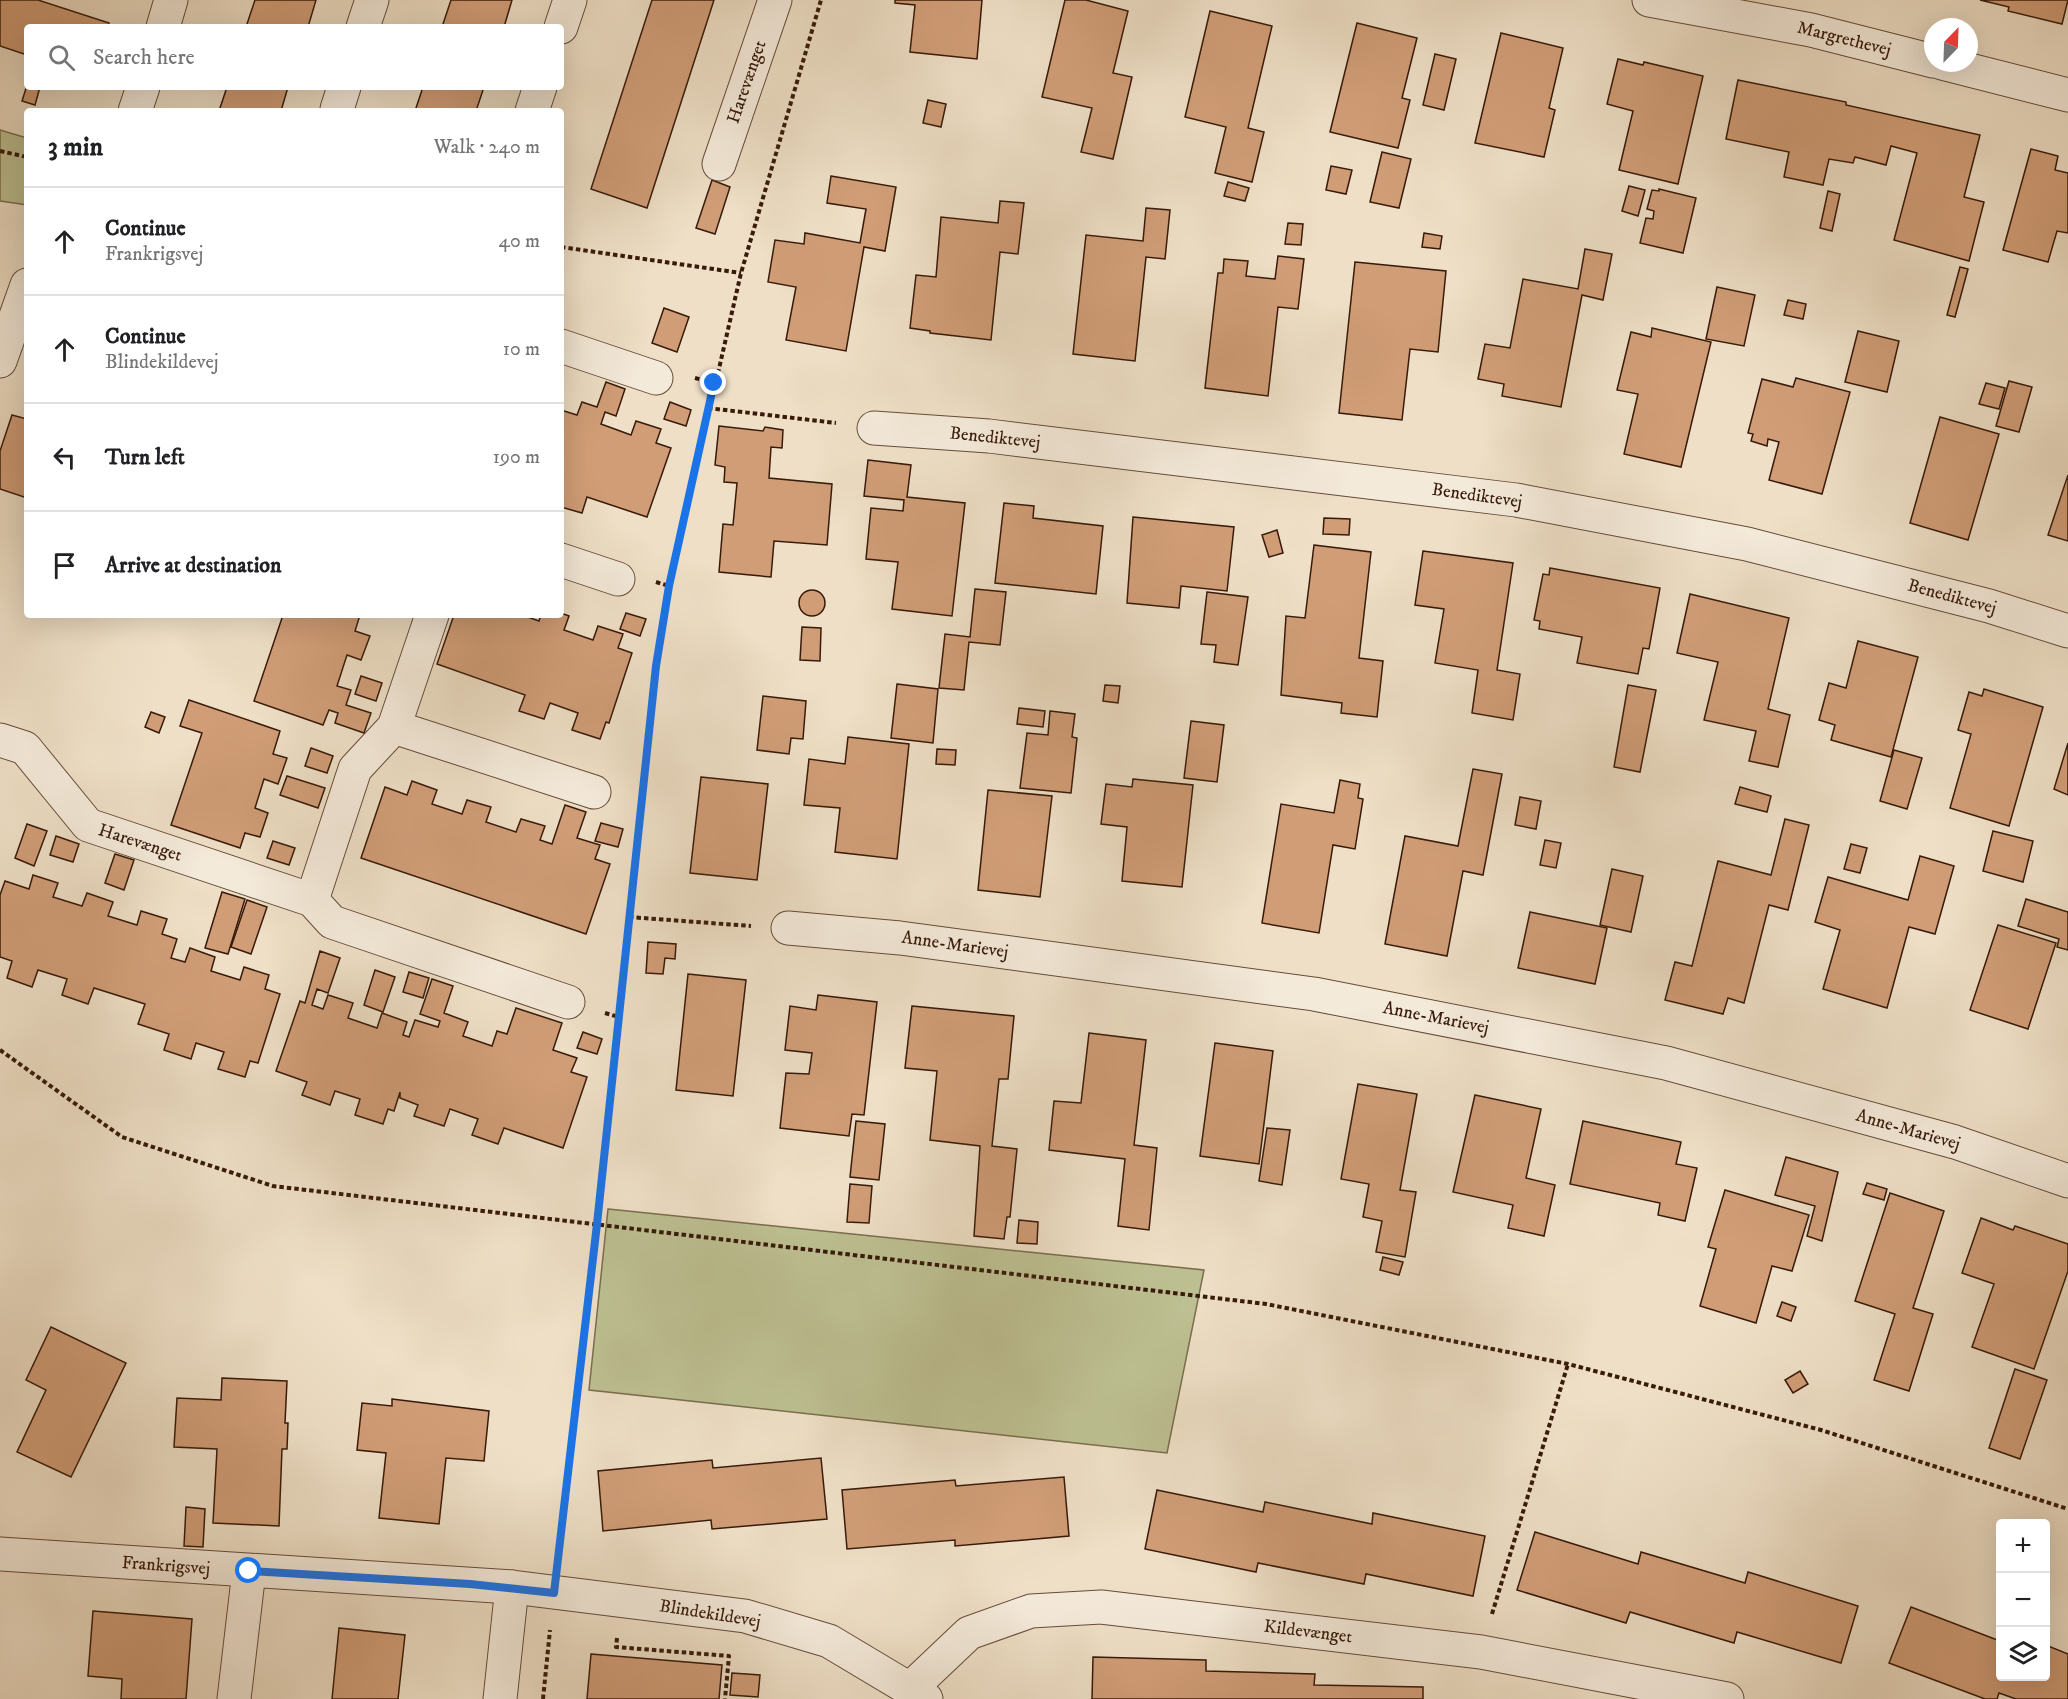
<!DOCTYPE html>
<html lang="en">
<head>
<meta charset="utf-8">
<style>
	body { margin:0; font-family:"IM FELL DW Pica",serif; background:#f2f2f2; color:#202124 }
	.controls { position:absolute; right:18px; bottom:18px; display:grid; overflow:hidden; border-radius:6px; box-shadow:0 6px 24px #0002 }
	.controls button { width:54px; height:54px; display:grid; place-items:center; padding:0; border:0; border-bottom:2px solid #e0e0e0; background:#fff; color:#202124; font:30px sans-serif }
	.compass { position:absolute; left:1924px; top:18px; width:54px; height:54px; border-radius:50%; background:#fff; box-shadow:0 6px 24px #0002; rotate:23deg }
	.stop { position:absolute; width:18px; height:18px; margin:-14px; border:4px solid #1a73e8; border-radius:50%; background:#fff }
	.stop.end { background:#1a73e8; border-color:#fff; box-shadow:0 2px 6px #0008 }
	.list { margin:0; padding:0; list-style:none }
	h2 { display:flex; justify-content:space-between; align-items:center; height:78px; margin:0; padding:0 24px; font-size:26px }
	h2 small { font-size:20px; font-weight:400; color:#757577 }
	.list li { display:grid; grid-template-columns:39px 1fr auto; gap:18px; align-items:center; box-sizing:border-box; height:108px; padding:0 24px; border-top:2px solid #e0e0e0 }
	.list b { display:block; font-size:22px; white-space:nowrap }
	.list p { margin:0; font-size:20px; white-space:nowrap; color:#757577 }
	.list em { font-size:20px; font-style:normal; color:#757577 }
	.icon { flex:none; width:33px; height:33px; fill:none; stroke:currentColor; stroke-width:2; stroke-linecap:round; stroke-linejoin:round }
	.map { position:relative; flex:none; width:2068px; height:1699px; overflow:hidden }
	.search { position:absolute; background:#fff; box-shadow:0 6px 24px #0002; left:24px; top:24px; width:540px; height:66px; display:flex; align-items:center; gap:15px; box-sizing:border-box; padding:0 21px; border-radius:6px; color:#757577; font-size:22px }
	.panel { position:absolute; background:#fff; box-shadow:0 6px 24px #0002; left:24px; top:108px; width:540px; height:510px; border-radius:6px }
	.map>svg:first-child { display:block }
</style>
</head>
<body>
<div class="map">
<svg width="2068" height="1699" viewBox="0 0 2068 1699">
	<rect width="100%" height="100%" fill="#eedfc6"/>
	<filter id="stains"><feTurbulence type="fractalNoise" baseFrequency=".00333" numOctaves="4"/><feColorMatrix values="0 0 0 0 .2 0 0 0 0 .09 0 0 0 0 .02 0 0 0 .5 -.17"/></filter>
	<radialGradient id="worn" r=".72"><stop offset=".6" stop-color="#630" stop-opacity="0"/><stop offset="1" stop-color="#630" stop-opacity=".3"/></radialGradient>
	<g fill="#bdc092" stroke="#7a6d4e" stroke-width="1.5">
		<path d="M0 130 27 138V205L0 201Z"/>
		<path d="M608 1209 1204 1270 1167 1453 589 1390Z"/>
	</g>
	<g fill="#d09d77" stroke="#381a0a" stroke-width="1.5">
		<path d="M0 0H38L109 23 108 27H27V55L0 46Z"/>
		<path d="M255 0H316L308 27H246Z"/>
		<path d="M451 0H512L504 27H442Z"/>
		<path d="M652 0H714L647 208 591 189Z"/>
		<path d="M895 0H982L977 59 910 52 915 5 895 3Z"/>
		<path d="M1065 0H1086L1128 11 1113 73 1132 77 1113 159 1081 152 1092 108 1042 97Z"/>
		<path d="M1980 0H2068L2062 24 2008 11 2009 7Z"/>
		<path d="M1210 11 1272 26 1248 128 1264 132 1252 182 1215 173 1226 127 1185 117Z"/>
		<path d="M1357 23 1417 38 1402 98 1410 100 1398 148 1330 132Z"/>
		<path d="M1501 33 1563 48 1549 108 1555 110 1544 157 1475 143Z"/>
		<path d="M1435 54 1456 59 1444 110 1423 105Z"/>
		<path d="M1618 59 1643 65 1644 62 1703 76 1678 184 1619 170 1633 111 1607 104Z"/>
		<path d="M1738 80 1846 102V105L1980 135 1964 197 1984 202 1969 261 1894 240 1917 153 1891 146 1886 165 1855 157 1853 163 1829 159 1823 185 1784 177 1789 152 1726 139Z"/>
		<path d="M27 85 40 87 35 105 22 101Z"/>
		<path d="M227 87H288L281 111H219Z"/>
		<path d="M423 87H484L476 111H415Z"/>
		<path d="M928 100 946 104 941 127 923 123Z"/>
		<path d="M2031 149 2058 156 2055 170 2068 173V233L2057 231 2048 262 2003 250Z"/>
		<path d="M1382 152 1411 159 1399 208 1370 202Z"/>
		<path d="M1331 166 1352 170 1346 194 1326 190Z"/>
		<path d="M831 176 896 187 885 251 864 247 846 351 786 340 796 287 768 282 775 240 804 244 805 233 860 243 866 209 827 203Z"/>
		<path d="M712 180 730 187 715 234 696 228Z"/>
		<path d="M1228 182 1249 188 1245 201 1224 196Z"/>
		<path d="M1629 186 1645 190 1638 216 1622 211Z"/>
		<path d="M1659 189 1696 198 1683 253 1640 243 1646 218 1653 219 1654 211 1647 209 1652 190 1659 191Z"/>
		<path d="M1828 191 1840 194 1832 231 1820 228Z"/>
		<path d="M1000 201 1024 203 1018 254 1000 252 991 340 930 333V331L910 328 916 275 936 277 941 217 998 223Z"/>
		<path d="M1146 208 1170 210 1165 259 1146 257 1135 361 1073 354 1086 235 1143 241Z"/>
		<path d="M1288 223 1303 224 1301 245 1285 244Z"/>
		<path d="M1424 233 1442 236 1440 249 1422 247Z"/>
		<path d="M1585 249 1612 254 1603 300 1582 295 1561 407 1502 396 1504 384 1478 379 1485 344 1510 348 1523 279 1578 289Z"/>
		<path d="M1278 256 1304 259 1298 309 1278 307 1268 396 1205 388 1218 273H1223L1224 259 1248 261 1246 276 1275 279Z"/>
		<path d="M1355 262 1446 271 1438 352 1410 349 1402 420 1339 413Z"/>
		<path d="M1960 267 1968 269 1955 317 1947 315Z"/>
		<path d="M1717 287 1755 295 1744 346 1706 339Z"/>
		<path d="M1788 300 1806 304 1803 319 1784 315Z"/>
		<path d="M664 308 689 317 677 352 652 343Z"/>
		<path d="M1652 328 1711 342 1681 467 1624 454 1638 394 1617 390 1631 332 1651 337Z"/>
		<path d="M1858 331 1899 341 1887 392 1845 382Z"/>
		<path d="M1796 378 1850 392 1822 494 1769 480 1779 442 1768 439 1767 446 1751 441 1753 434 1748 433 1762 379 1793 387Z"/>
		<path d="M2009 381 2032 387 2019 432 1996 426Z"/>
		<path d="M606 382 625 389 616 416 605 412 601 424 631 435 636 421 661 429 656 443 671 448 647 517 587 497 582 513 561 507V410L577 415 582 402 597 407Z"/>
		<path d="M1986 383 2005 388 1999 409 1979 404Z"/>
		<path d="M670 402 691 410 686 426 664 419Z"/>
		<path d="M12 415 27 419V498L0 489V451Z"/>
		<path d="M1940 417 1999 434 1968 540 1910 523Z"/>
		<path d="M719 426 763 431 765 427 783 430 782 448 771 447 769 478 832 484 827 545 774 541 771 577 719 572 723 524 733 525 737 483 724 482 725 467 715 465Z"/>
		<path d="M868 460 911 465 907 497 965 503 952 616 892 609 898 562 866 559 871 508 903 511 904 500 864 496Z"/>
		<path d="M2068 475V541L2048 535Z"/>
		<path d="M1004 503 1034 506 1033 518 1103 526 1096 594 995 583Z"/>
		<path d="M1133 517 1234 527 1227 591 1181 586 1179 608 1127 603Z"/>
		<path d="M1324 518 1350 519 1349 535 1323 534Z"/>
		<path d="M1277 530 1283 553 1269 557 1262 535Z"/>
		<path d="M1314 545 1371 552 1359 658 1383 661 1377 717 1341 713 1342 703 1281 695 1286 616 1305 618Z"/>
		<path d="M1423 551 1513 563 1497 670 1520 674 1513 720 1472 713 1478 670 1435 663 1444 609 1415 605Z"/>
		<path d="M1550 568 1660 588 1649 649 1643 648 1638 674 1577 663 1582 637 1539 629 1540 621 1534 620 1543 574 1549 575Z"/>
		<path d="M975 589 1006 592 1000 645 969 642 964 690 939 688 945 634 970 637Z"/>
		<circle cx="812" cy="603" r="13"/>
		<path d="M1207 592 1248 597 1238 665 1214 662 1216 645 1201 644Z"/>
		<path d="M1690 594 1789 618 1768 709 1790 715 1778 767 1749 761 1756 731 1704 720 1718 662 1677 653Z"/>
		<path d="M561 613 569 616 564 630 593 640 598 626 623 634 618 648 632 653 609 723 606 722 600 739 572 730 578 713 550 703 544 719 519 711 525 695 437 664 454 615H522L539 621 541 615H561Z"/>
		<path d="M626 613 646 619 640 636 620 629Z"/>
		<path d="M283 615H360L355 631 370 636 361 660 347 655 337 686 351 690 346 705 371 713 364 733 335 723 338 713 329 710 323 725 254 701Z"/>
		<path d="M802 627 821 628 820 661 800 660Z"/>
		<path d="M1858 641 1918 657 1891 757 1831 740 1835 725 1819 720 1829 683 1846 688Z"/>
		<path d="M361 676 382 683 376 701 355 694Z"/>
		<path d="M897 684 938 689 933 743 891 738Z"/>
		<path d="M1105 685 1120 686 1118 703 1103 701Z"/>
		<path d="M1628 685 1656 690 1640 772 1614 767Z"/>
		<path d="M1984 689 2043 707 2009 826 1950 808 1971 734 1958 730 1969 692 1982 696Z"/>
		<path d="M763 696 806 701 803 739 791 738 789 754 757 750Z"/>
		<path d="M189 700 280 731 273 754 287 758 278 784 264 779 255 808 268 813 260 837 245 833 240 848 171 825 202 733 180 726Z"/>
		<path d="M1019 708 1045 711 1043 727 1017 724Z"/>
		<path d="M1050 711 1075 714 1072 737 1077 738 1071 793 1020 788 1027 733 1048 735Z"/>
		<path d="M151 712 165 717 159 733 145 727Z"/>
		<path d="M1191 721 1224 725 1217 782 1184 778Z"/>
		<path d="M848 737 909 744 897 859 835 852 840 808 804 805 809 759 845 764Z"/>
		<path d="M2068 743V795L2054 789Z"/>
		<path d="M311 748 333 756 327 773 305 766Z"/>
		<path d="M937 749 956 750 955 765 936 764Z"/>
		<path d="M1894 750 1922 758 1907 809 1880 801Z"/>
		<path d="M1473 769 1502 774 1483 875 1463 871 1447 956 1385 944 1405 836 1458 846Z"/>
		<path d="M287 776 325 788 318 808 280 795Z"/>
		<path d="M701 777 768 784 757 880 690 873Z"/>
		<path d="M1133 779 1193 785 1182 887 1122 881 1127 827 1101 824 1106 784 1132 787Z"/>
		<path d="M1340 780 1360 784 1358 798 1363 799 1355 849 1333 845 1319 933 1262 923 1281 804 1334 813Z"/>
		<path d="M412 781 437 790 432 804 462 814 467 800 491 807 486 822 516 832 521 819 545 826 540 840 552 844 565 805 586 812 577 838 600 845 595 859 610 864 586 934 361 858 385 787 407 795Z"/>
		<path d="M1740 787 1771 796 1767 812 1735 804Z"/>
		<path d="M988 790 1052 796 1040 897 978 890Z"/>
		<path d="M1520 797 1541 801 1536 829 1515 825Z"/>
		<path d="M1785 819 1809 825 1788 910 1769 905 1744 1003 1728 998 1723 1014 1665 1000 1675 962 1692 966 1718 861 1771 875Z"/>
		<path d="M601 823 623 829 618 847 595 841Z"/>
		<path d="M27 824 47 831 34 866 15 858Z"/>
		<path d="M1993 831 2033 841 2023 882 1983 871Z"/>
		<path d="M56 836 79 844 73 862 50 855Z"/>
		<path d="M1545 840 1561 843 1556 868 1540 865Z"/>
		<path d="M273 841 295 848 289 865 267 858Z"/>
		<path d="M1851 844 1867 848 1860 873 1844 869Z"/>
		<path d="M115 854 134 860 124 890 105 883Z"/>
		<path d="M1920 856 1954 866 1935 934 1909 927 1887 1008 1823 989 1840 930 1815 922 1828 877 1908 900Z"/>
		<path d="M1612 869 1643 876 1631 932 1600 925Z"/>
		<path d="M33 875 58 883 53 897 82 906 87 893 113 902 108 916 137 925 141 911 167 919 162 934 177 939 171 958 185 962 190 948 215 957 211 971 240 980 244 967 269 975 265 989 280 994 258 1063 250 1061 245 1077 218 1069 224 1052 196 1043 191 1059 164 1050 169 1034 138 1024 145 1004 94 988 88 1004 62 995 67 979 38 970 32 987 7 978 12 961 0 957V895L5 881 29 889Z"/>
		<path d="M222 892 245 899 228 954 205 948Z"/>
		<path d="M2026 899 2068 912V950L2057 947 2059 939 2018 926Z"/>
		<path d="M247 900 267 907 251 954 231 947Z"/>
		<path d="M1530 912 1607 928 1595 984 1518 968Z"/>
		<path d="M1998 925 2056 943 2028 1029 1970 1010Z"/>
		<path d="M648 942 676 944 675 959 665 958 663 974 646 973Z"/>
		<path d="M320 951 340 958 328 993 317 989 312 1005 323 1009 328 995 353 1003 348 1018 377 1028 382 1013 407 1022 403 1035 409 1037 415 1020 438 1027 440 1021 420 1014 432 979 453 986 444 1013 468 1022 463 1036 492 1046 497 1031 507 1034 516 1008 562 1023 553 1050 577 1058 571 1072 587 1077 563 1148 504 1128 498 1144 472 1135 478 1119 450 1109 444 1126 414 1116 418 1105 400 1098V1092L394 1111 388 1109 383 1124 355 1115 360 1099 335 1091 330 1105 302 1095 307 1082 276 1071 300 1001 305 1003Z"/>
		<path d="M375 970 395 977 383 1012 364 1005Z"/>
		<path d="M409 972 429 978 423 998 403 992Z"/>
		<path d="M688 974 746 980 733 1096 676 1090Z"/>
		<path d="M818 995 877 1002 864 1115 852 1114 849 1136 780 1128 786 1073 809 1074 812 1053 785 1050 790 1006 816 1010Z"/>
		<path d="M912 1006 1014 1016 1008 1079H999L992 1146 1017 1149 1010 1217H1007L1004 1239 974 1236 980 1146 930 1140 937 1071 905 1068Z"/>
		<path d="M583 1032 602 1039 597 1054 577 1048Z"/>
		<path d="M1089 1033 1146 1040 1134 1145 1157 1148 1149 1230 1118 1226 1125 1159 1049 1150 1054 1101 1081 1103Z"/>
		<path d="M1215 1043 1273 1051 1259 1164 1200 1156Z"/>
		<path d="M1358 1084 1417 1094 1400 1190 1416 1192 1405 1257 1376 1252 1382 1221 1363 1217 1369 1184 1341 1179Z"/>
		<path d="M1475 1095 1541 1109 1526 1178 1555 1185 1544 1236 1508 1228 1513 1205 1453 1192Z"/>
		<path d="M856 1121 885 1124 879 1180 850 1177Z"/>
		<path d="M1583 1121 1681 1142 1676 1164 1697 1168 1685 1221 1658 1215 1660 1203 1570 1184Z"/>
		<path d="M1267 1128 1290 1130 1282 1185 1259 1181Z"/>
		<path d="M1786 1157 1838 1172 1822 1241 1807 1236 1815 1206 1775 1195Z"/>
		<path d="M1867 1183 1887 1189 1884 1200 1863 1194Z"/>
		<path d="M850 1184 872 1186 869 1223 847 1222Z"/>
		<path d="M1725 1190 1809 1215 1792 1271 1772 1266 1756 1323 1700 1306 1716 1249 1708 1247Z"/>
		<path d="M1890 1193 1944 1211 1913 1308 1933 1314 1909 1391 1874 1380 1895 1314 1855 1301Z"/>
		<path d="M1981 1218 2013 1230 2015 1226 2068 1244V1271L2034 1369 1972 1347 1994 1284 1962 1273Z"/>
		<path d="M1019 1220 1038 1222 1037 1244 1017 1243Z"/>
		<path d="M1383 1257 1403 1262 1399 1275 1380 1270Z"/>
		<path d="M1782 1302 1796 1307 1791 1321 1777 1316Z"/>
		<path d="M51 1327 126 1363 71 1477 17 1452 46 1390 26 1380Z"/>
		<path d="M2015 1369 2047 1380 2020 1459 1989 1448Z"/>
		<path d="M1800 1371 1808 1384 1793 1393 1785 1380Z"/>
		<path d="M222 1378 287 1381 285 1423H288L287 1449H282L279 1526 213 1523 217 1449 174 1447 177 1398 221 1400Z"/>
		<path d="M392 1399 489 1411 484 1461 446 1458 439 1524 379 1518 386 1453 357 1450 362 1403 392 1406Z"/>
		<path d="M821 1458 827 1519 712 1529 711 1520 603 1531 598 1471 712 1460 713 1468Z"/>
		<path d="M1064 1477 1069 1536 955 1546V1540L847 1549 842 1490 955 1480 956 1486Z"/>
		<path d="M1157 1490 1263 1512 1265 1502 1372 1524 1373 1513 1485 1536 1473 1596 1366 1574 1364 1584 1258 1563 1256 1572 1145 1549Z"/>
		<path d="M186 1507 205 1509 203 1547 184 1546Z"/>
		<path d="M1535 1532 1638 1564 1641 1552 1745 1583 1748 1572 1858 1606 1841 1663 1737 1632 1734 1643 1630 1612 1626 1623 1517 1590Z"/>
		<path d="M1911 1607 2000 1641V1676H2046V1645L2068 1654V1699H2016L1999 1693 1997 1699H1985L1889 1663Z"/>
		<path d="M93 1611 192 1619 186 1699H121L122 1679 88 1676Z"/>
		<path d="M339 1628 405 1635 398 1699H332Z"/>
		<path d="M591 1654 722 1665 719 1699H587Z"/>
		<path d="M1093 1657 1206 1660V1671L1315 1674 1314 1685 1423 1687V1699H1092Z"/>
		<path d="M732 1673 760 1675 758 1697 730 1695Z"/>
	</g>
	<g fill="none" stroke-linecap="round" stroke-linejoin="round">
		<g stroke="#664b39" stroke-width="35">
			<g id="minor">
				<path d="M1649 0 1811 30 1933 61"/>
				<path d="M163 27 171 0"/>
				<path d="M363 27 372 0"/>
				<path d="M561 27 570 0"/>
				<path d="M1942 63 2068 95"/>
				<path d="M337 109 344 87"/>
				<path d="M135 111 143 87"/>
				<path d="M532 111 540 87"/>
				<path d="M719 164 775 0"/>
				<path d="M561 346 656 378"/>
				<path d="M0 361 27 285"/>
				<path d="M874 428 989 436 1516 500 1747 544 1989 606 2068 631"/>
				<path d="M561 560 618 579"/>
				<path d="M394 727 594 792"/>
				<path d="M0 740 25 748 88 825 312 900 332 922 568 1002"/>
				<path d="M312 900 355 769 394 727 432 615"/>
				<path d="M788 928 900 938 1314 994 1666 1063 1955 1142 2068 1181"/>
				<path d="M0 1554 512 1587 745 1616 829 1641 926 1699"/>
				<path d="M911 1688 969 1633 1031 1611 1101 1607 1481 1652 1727 1699"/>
				<path d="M234 1699 249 1571"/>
				<path d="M500 1699 512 1587"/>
			</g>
		</g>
		<g stroke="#381a0a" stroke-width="4" stroke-dasharray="4.5 3" stroke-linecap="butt">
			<path d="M0 151 27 157"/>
			<path d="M561 247 741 273"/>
			<path d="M695 378 715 383"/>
			<path d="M708 408 836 423"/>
			<path d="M656 582 669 586"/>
			<path d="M629 917 751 926"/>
			<path d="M605 1013 619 1017"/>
			<path d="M0 1050 122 1137 273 1186 1266 1304 1568 1364 1821 1430 2068 1509"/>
			<path d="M558 1554 597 1224 656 666 669 586 741 273 821 0"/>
			<path d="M1492 1614 1568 1364"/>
			<path d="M617 1638 616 1647 729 1656 725 1699"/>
			<path d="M543 1699 550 1630"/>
		</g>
		<use href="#minor" stroke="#f4eada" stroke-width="33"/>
	</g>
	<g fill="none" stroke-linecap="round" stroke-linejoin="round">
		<path stroke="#1a73e8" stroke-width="8" d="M249 1571 470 1584 554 1593 597 1224 656 666 669 586 714 383"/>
	</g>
	<g text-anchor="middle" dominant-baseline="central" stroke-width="6" stroke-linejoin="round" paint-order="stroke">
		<g font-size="18" fill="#381a0a" stroke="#f4eada">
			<text transform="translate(1844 39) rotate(14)">Margrethevej</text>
			<text transform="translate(747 82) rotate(-71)">Harevænget</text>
			<text transform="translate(995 438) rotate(6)">Benediktevej</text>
			<text transform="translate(1477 496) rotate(8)">Benediktevej</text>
			<text transform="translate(1952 597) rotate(15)">Benediktevej</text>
			<text transform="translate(140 843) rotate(18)">Harevænget</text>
			<text transform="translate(955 945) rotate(8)">Anne-Marievej</text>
			<text transform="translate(1436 1018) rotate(11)">Anne-Marievej</text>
			<text transform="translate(1908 1130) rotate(16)">Anne-Marievej</text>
			<text transform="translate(166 1566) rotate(4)">Frankrigsvej</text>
			<text transform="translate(710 1614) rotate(9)">Blindekildevej</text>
			<text transform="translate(1308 1632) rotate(7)">Kildevænget</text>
		</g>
	</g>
	<rect width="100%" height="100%" filter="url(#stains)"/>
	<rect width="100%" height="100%" fill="url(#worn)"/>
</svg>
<div class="controls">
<button>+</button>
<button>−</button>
<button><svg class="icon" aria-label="layers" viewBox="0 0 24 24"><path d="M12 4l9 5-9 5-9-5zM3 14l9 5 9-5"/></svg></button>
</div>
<svg class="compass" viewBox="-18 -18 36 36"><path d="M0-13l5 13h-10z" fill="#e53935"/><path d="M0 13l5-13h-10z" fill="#757577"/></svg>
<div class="stop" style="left:249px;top:1571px"></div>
<div class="stop end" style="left:714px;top:383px"></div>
<div class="search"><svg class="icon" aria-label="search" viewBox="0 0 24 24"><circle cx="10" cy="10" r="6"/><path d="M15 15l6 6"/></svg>Search here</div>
<section class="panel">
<h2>3 min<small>Walk · 240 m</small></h2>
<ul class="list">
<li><svg class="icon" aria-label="ahead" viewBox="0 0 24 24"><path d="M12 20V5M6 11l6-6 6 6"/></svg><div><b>Continue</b><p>Frankrigsvej</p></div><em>40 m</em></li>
<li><svg class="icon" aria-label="ahead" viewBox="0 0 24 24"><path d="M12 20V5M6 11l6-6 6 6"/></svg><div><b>Continue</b><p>Blindekildevej</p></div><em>10 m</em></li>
<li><svg class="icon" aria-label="left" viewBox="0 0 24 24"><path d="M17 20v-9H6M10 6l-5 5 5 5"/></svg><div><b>Turn left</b></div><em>190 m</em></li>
<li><svg class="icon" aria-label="arrive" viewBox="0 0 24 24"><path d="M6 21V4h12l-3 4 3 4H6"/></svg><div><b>Arrive at destination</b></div></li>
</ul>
</section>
</div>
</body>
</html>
